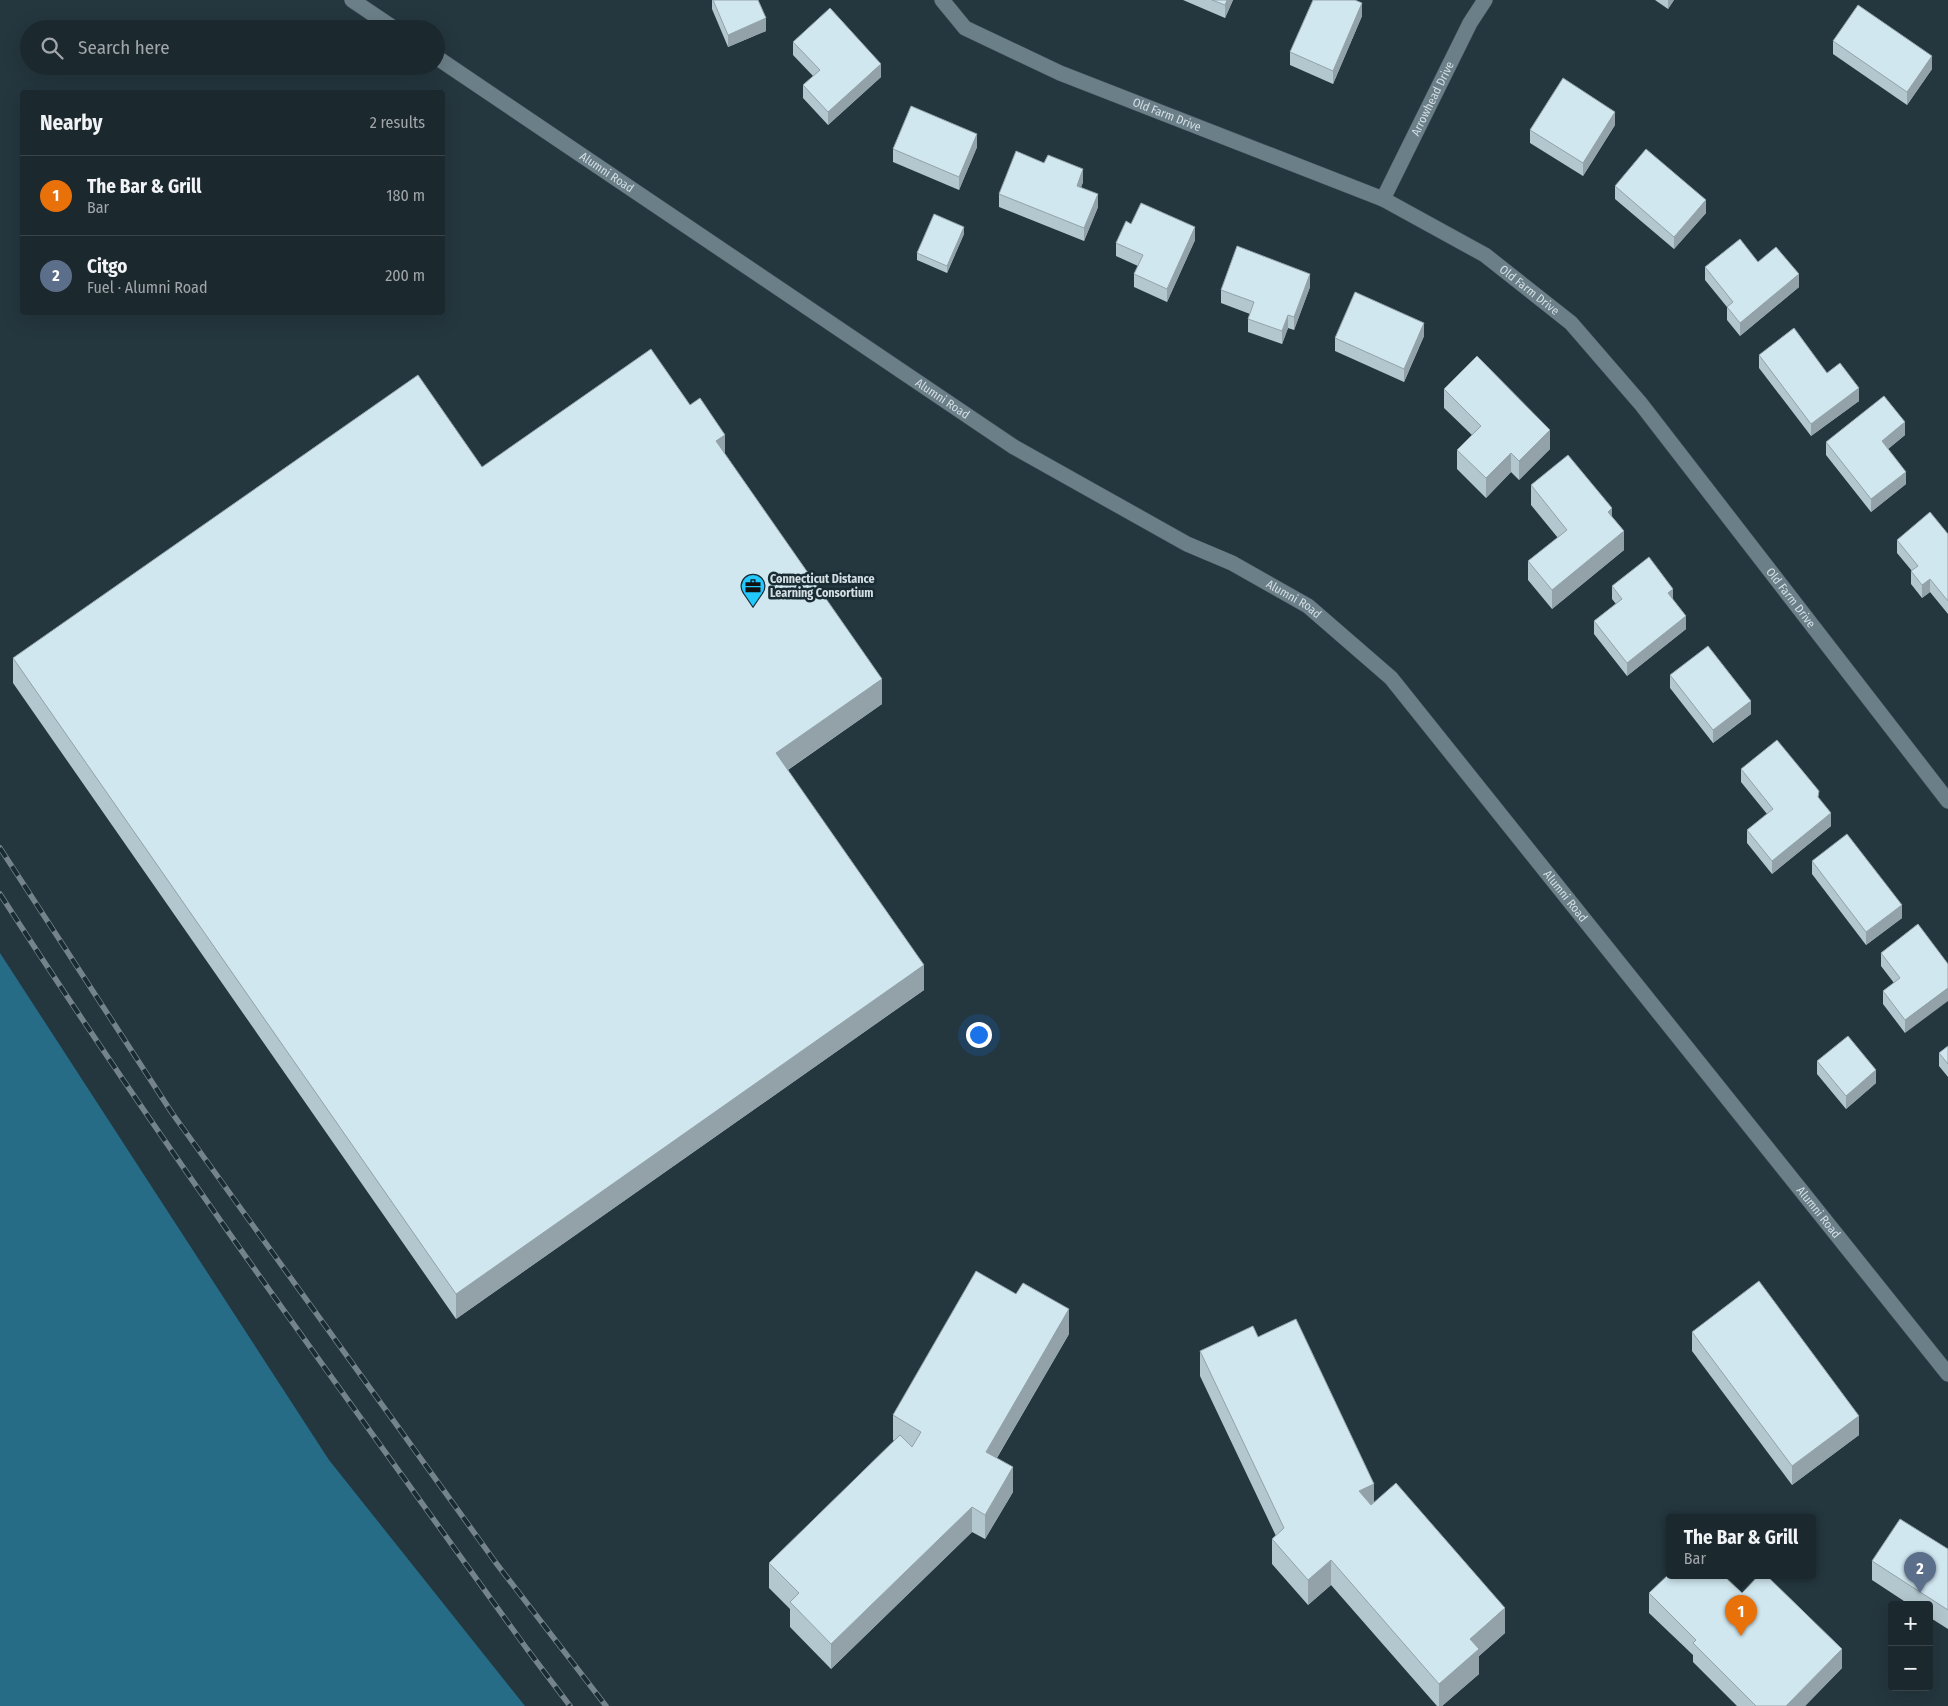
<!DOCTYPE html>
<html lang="en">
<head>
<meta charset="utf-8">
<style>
	body { margin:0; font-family:"Fira Sans Condensed",sans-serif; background:#243036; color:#f1f3f6 }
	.controls { position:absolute; right:15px; bottom:15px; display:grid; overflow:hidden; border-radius:5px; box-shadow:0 5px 20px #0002 }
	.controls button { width:45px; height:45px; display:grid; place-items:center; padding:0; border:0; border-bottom:1px solid #39444a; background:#1b282e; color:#f1f3f6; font:25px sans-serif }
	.you { position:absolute; left:978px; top:1034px; width:18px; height:18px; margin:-12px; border:4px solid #fff; border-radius:50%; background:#1a73e8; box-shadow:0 0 0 8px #1a73e833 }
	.badge { display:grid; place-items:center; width:32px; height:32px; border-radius:50%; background:#b45309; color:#fff; font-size:16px; font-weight:700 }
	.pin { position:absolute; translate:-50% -41px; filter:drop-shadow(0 1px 2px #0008) }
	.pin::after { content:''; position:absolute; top:26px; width:18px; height:15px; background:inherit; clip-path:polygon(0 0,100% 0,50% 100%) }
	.popup { position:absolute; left:1666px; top:1514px; width:150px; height:65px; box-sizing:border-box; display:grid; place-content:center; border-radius:5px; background:#1b282e; filter:drop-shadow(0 1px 4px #0005); font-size:16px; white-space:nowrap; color:#a0a6aa }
	.popup b { font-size:19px; color:#f1f3f6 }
	.popup::after { content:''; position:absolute; left:50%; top:100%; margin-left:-10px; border:10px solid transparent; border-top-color:#1b282e }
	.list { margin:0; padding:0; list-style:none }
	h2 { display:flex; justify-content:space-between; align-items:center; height:65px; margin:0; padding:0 20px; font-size:21px }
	h2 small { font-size:16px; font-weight:400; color:#a0a6aa }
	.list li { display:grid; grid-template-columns:32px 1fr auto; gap:15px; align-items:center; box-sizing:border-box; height:80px; padding:0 20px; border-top:1px solid #39444a }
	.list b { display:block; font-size:19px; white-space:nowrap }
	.list p { margin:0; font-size:16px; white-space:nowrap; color:#a0a6aa }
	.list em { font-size:16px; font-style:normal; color:#a0a6aa }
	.icon { flex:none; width:28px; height:28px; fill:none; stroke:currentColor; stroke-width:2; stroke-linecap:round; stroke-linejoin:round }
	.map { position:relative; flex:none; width:1948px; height:1706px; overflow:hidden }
	.search { position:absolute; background:#1b282e; box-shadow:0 5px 20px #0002; left:20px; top:20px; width:425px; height:55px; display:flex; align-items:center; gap:12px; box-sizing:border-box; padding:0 18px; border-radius:28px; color:#a0a6aa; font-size:19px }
	.panel { position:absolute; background:#1b282e; box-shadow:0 5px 20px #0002; left:20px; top:90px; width:425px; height:225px; border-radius:5px }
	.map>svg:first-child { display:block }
</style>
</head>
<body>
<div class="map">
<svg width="1948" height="1706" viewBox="0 0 1948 1706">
	<rect width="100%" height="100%" fill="#24363e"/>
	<path fill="#266c86" d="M0 953 329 1460 525 1706H0Z"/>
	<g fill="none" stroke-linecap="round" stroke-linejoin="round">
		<g stroke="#44535a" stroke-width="16">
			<g id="minor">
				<path d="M352 0 395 29"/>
				<path id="s1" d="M942 0 965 28 1060 73 1383 199 1485 255 1571 323 1641 404 1948 801"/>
				<path id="s2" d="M436 57 1014 447 1187 544 1232 563 1308 606 1391 678 1948 1374"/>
				<path id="s3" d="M1383 199 1470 23 1485 0"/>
			</g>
		</g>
		<use href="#minor" stroke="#6b7f88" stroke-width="15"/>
		<g stroke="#75838a" stroke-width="5.5">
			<g id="rail">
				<path d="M0 848 172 1113 496 1563 606 1706"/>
				<path d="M0 894C166 1152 348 1400 527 1649L570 1706"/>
			</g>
		</g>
		<use href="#rail" stroke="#1a2c33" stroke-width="4" stroke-dasharray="11" stroke-linecap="butt"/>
	</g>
	<g fill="#b3c7ce">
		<path d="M712 0H758L766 31 728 47 712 9Z"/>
		<path d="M1183 0H1233L1225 18Z"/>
		<path d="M1655 0H1674L1668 9Z"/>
		<path d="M1362 16 1333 84 1290 65V52Z"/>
		<path d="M1833 41 1932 69 1907 105 1833 54Z"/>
		<path d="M793 42 881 77 828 125 803 98V85L813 76 793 55Z"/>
		<path d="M1615 125 1583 176 1530 143V130Z"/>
		<path d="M977 147 959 190 893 162V149Z"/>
		<path d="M1083 182 1081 187 1098 207 1084 241 999 207V194Z"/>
		<path d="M1615 186 1706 213 1674 249 1615 199Z"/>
		<path d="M1131 224 1195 240 1167 302 1134 287V274L1138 266 1116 256V243Z"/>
		<path d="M964 234 947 273 917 260V253Z"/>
		<path d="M1758 262 1799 287 1740 336 1727 320V307L1705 280V267Z"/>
		<path d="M1310 287 1294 330 1288 328 1282 344 1248 332V319L1250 314 1221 303V290Z"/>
		<path d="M1424 336 1404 382 1335 351V338Z"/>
		<path d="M1759 355 1827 373 1859 401 1811 436 1759 368Z"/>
		<path d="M1444 389 1550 449 1519 480 1511 472 1486 498 1457 469V450L1472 435 1444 408Z"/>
		<path d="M1905 435 1888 449 1906 484 1871 512 1826 455V442Z"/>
		<path d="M725 455 882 704 788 770 924 990 456 1319 13 683V658L482 467Z"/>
		<path d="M1531 485 1612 516 1624 550 1552 609 1528 580V561L1558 538 1531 505Z"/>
		<path d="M1948 534V614L1930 592 1922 598 1911 584V571H1912L1897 553V540Z"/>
		<path d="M1612 586 1673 600 1686 629 1627 676 1594 634V621L1616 604 1612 599Z"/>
		<path d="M1670 675 1751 714 1713 743 1670 688Z"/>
		<path d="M1741 769 1819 799 1831 826 1772 874 1747 843V830L1767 814 1741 782Z"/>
		<path d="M1812 861 1902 918 1866 945 1812 874Z"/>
		<path d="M1918 924 1905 1033 1883 1004V991L1894 983 1881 966V953Z"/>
		<path d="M1948 1046V1077L1939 1066V1053Z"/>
		<path d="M1817 1061 1876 1083 1846 1109 1817 1074Z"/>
		<path d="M1692 1332 1859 1435 1792 1485 1692 1351Z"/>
		<path d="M1069 1334 997 1458 1013 1492 985 1539 972 1532 831 1669 790 1627V1609L769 1588V1563L894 1441 893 1440V1415Z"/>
		<path d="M1258 1337 1374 1502 1505 1633 1479 1656V1674L1442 1706H1437L1331 1585 1308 1605 1272 1564V1539L1276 1536 1200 1376V1351Z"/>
		<path d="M1948 1549V1629L1929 1617V1605H1910L1872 1580V1561Z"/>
		<path d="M1649 1593H1742L1842 1668 1805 1706H1737L1693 1662V1655L1649 1613Z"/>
	</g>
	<g fill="#92a2a8">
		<path d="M1227 0H1233L1225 18V5Z"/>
		<path d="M1668 0H1674L1668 9Z"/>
		<path d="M1362 3V16L1333 84V71Z"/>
		<path d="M766 18V31L728 47V35Z"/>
		<path d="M1932 56V69L1907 105V92Z"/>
		<path d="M881 64V77L828 125V112Z"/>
		<path d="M1615 112V125L1583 176V163Z"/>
		<path d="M977 134V147L959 190V177Z"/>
		<path d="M1083 169V182L1077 199V186Z"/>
		<path d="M1098 194V207L1084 241V228Z"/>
		<path d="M1706 200V213L1674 249V237Z"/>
		<path d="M964 227V234L947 273V266Z"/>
		<path d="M1195 227V240L1167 302V289Z"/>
		<path d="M1310 274V287L1294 330V317Z"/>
		<path d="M1799 274V287L1740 336V323Z"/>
		<path d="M1288 315V328L1282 344V331Z"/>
		<path d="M1424 323V336L1404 382V369Z"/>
		<path d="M1859 388V401L1811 436V424Z"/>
		<path d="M1905 422V435L1882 454V441Z"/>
		<path d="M1550 430V449L1519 480V461Z"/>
		<path d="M725 435V459L716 441Z"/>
		<path d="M1511 453V472L1486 498V478Z"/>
		<path d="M1906 472V484L1871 512V499Z"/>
		<path d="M1612 508V527L1608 512Z"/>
		<path d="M1624 531V550L1552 609V590Z"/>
		<path d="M1930 579V592L1922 598V585Z"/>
		<path d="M1673 589V602L1668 593Z"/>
		<path d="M1686 616V629L1627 676V663Z"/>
		<path d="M882 679V704L776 778V753Z"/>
		<path d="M1751 701V714L1713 743V730Z"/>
		<path d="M1831 813V826L1772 874V861Z"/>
		<path d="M1902 905V918L1866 945V932Z"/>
		<path d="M924 965V990L456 1319V1294Z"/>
		<path d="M1948 988V1001L1905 1033V1020Z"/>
		<path d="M1876 1070V1083L1846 1109V1096Z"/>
		<path d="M1069 1309V1334L986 1476V1452Z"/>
		<path d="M1859 1416V1435L1792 1485V1466Z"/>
		<path d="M1013 1467V1492L985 1539V1515Z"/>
		<path d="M1374 1484V1509L1359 1491Z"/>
		<path d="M972 1507V1532L831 1669V1644Z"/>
		<path d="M1331 1560V1585L1308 1605V1580Z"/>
		<path d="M1505 1608V1633L1479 1656V1674L1442 1706H1439V1684L1470 1639Z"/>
		<path d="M1842 1649V1668L1805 1706H1786Z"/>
	</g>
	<g fill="#d0e7f0" stroke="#92a2a8">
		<path d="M713 0H758L766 18 728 35Z"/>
		<path d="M1212 0H1227L1225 5Z"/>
		<path d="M1313 0H1355L1362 3 1333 71 1290 52Z"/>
		<path d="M1858 5 1932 56 1907 92 1833 41Z"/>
		<path d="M830 8 881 64 828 112 803 85 820 70 793 42Z"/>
		<path d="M1563 78 1615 112 1583 163 1530 130Z"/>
		<path d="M911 106 977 134 959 177 893 149Z"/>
		<path d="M1646 149 1706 200 1674 237 1615 186Z"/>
		<path d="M1016 151 1044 163 1048 155 1083 169 1077 186 1098 194 1084 228 999 194Z"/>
		<path d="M1141 203 1195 227 1167 289 1134 274 1143 255 1116 243 1126 221 1131 224Z"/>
		<path d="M934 214 964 227 947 266 917 253Z"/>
		<path d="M1740 239 1758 262 1776 247 1799 274 1740 323 1727 307 1733 302 1705 267Z"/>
		<path d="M1237 246 1310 274 1294 317 1288 315 1282 331 1248 319 1254 302 1221 290Z"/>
		<path d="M1355 292 1424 323 1404 369 1335 338Z"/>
		<path d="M1794 328 1827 373 1840 363 1859 388 1811 424 1759 355Z"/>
		<path d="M651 349 690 405 700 398 725 435 716 441 882 679 776 753 924 965 456 1294 13 658 418 375 482 467Z"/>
		<path d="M1477 356 1550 430 1519 461 1511 453 1486 478 1457 450 1481 426 1444 389Z"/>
		<path d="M1884 396 1905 422 1882 441 1906 472 1871 499 1826 442Z"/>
		<path d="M1568 455 1612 508 1608 512 1624 531 1552 590 1528 561 1567 530 1531 485Z"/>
		<path d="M1930 512 1948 534V601L1930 579 1922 585 1911 571 1918 566 1897 540Z"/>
		<path d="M1649 557 1673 589 1668 593 1686 616 1627 663 1594 621 1622 599 1612 586Z"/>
		<path d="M1708 646 1751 701 1713 730 1670 675Z"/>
		<path d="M1777 740 1819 791 1818 797 1831 813 1772 861 1747 830 1773 809 1741 769Z"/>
		<path d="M1847 834 1902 905 1866 932 1812 861Z"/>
		<path d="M1918 924 1948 964V988L1905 1020 1883 991 1900 978 1881 953Z"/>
		<path d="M1848 1036 1876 1070 1846 1096 1817 1061Z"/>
		<path d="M1948 1046V1064L1939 1053Z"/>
		<path d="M976 1271 1016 1294 1023 1283 1069 1309 986 1452 1013 1467 985 1515 972 1507 831 1644 790 1602 799 1593 769 1563 900 1435 912 1447 921 1432 893 1415Z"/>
		<path d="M1759 1281 1859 1416 1792 1466 1692 1332Z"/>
		<path d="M1296 1319 1374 1484 1359 1491 1371 1505 1396 1483 1505 1608 1470 1639 1479 1649 1439 1684 1331 1560 1308 1580 1272 1539 1284 1528 1200 1351 1253 1326 1258 1337Z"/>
		<path d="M1900 1519 1948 1549V1610L1872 1561Z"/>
		<path d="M1670 1573V1575H1723L1742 1593 1759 1575H1766L1842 1649 1786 1706H1756L1693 1643 1696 1640 1649 1593Z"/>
	</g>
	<defs>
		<g id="office-pin" transform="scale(1.25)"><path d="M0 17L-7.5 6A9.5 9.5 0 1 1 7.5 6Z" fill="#23c9fe" stroke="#1a2c33"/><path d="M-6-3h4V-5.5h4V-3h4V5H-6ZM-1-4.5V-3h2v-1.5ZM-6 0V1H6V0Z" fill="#111"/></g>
	</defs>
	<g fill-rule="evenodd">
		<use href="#office-pin" x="753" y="586"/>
	</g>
	<g text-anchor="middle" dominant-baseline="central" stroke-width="5" stroke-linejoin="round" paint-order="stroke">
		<g font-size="12" fill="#d4dfe4" stroke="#1a2c33">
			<text stroke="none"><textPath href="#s3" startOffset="112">Arrowhead Drive</textPath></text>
			<text stroke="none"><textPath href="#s1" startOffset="256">Old Farm Drive</textPath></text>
			<text stroke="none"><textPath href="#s2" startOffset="206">Alumni Road</textPath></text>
			<text stroke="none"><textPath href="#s1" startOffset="661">Old Farm Drive</textPath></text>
			<text stroke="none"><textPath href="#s2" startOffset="611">Alumni Road</textPath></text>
			<text stroke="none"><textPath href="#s1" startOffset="1066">Old Farm Drive</textPath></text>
			<text stroke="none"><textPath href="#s2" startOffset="1016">Alumni Road</textPath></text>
			<text stroke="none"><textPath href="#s2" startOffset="1421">Alumni Road</textPath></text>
			<text stroke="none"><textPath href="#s2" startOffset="1826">Alumni Road</textPath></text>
		</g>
		<g font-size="12" font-weight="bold" fill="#d4dfe4" stroke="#1a2c33" text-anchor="start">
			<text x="770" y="579">Connecticut Distance<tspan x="770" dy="14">Learning Consortium</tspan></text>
		</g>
	</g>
</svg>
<div class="controls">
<button>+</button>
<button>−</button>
</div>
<div class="you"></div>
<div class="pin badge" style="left:1741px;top:1636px;background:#e8710a">1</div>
<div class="popup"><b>The Bar &amp; Grill</b>Bar</div>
<div class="pin badge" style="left:1920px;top:1593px;background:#5c6f8a">2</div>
<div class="search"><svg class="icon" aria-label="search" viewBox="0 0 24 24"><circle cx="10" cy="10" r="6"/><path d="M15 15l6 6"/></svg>Search here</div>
<section class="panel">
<h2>Nearby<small>2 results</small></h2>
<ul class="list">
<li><span class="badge" style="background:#e8710a">1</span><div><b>The Bar &amp; Grill</b><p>Bar</p></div><em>180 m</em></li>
<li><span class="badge" style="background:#5c6f8a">2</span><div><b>Citgo</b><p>Fuel · Alumni Road</p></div><em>200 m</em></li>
</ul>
</section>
</div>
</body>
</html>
